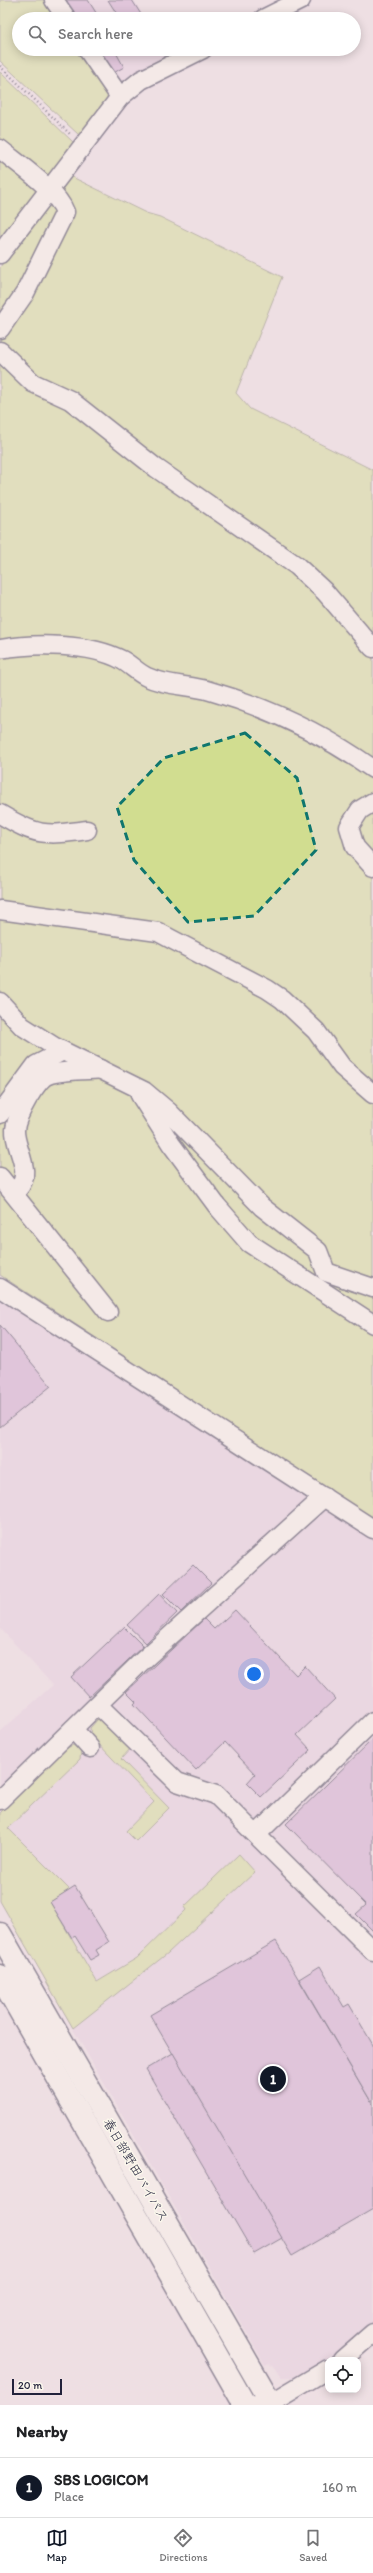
<!DOCTYPE html>
<html lang="en">
<head>
<meta charset="utf-8">
<style>
	body { margin:0; font-family:Itim,"Klee One",sans-serif; background:#f6f6f6; color:#202124 }
	.controls { position:absolute; right:12px; bottom:12px; display:grid; overflow:hidden; border-radius:8px; box-shadow:0 2px 10px #0003 }
	.controls button { width:36px; height:36px; display:grid; place-items:center; padding:0; border:0; border-bottom:1px solid #e0e0e0; background:#fff; color:#202124; font:20px sans-serif }
	.scale { position:absolute; left:12px; bottom:10px; width:50px; box-sizing:border-box; padding-left:4px; border:2px solid #22223b; border-top:0; font-size:11px; line-height:14px; white-space:nowrap; color:#22223b; -webkit-text-stroke:3px #fbf7ec; paint-order:stroke }
	.you { position:absolute; left:254px; top:1674px; width:14px; height:14px; margin:-10px; border:3px solid #fff; border-radius:50%; background:#1a73e8; box-shadow:0 0 0 6px #1a73e833 }
	.badge { display:grid; place-items:center; width:26px; height:26px; border-radius:50%; background:#111827; color:#fff; font-size:13px; font-weight:700 }
	.pin { position:absolute; translate:-50% -50%; border:2px solid #fff; box-shadow:0 1px 4px #0006 }
	.list { margin:0; padding:0; list-style:none }
	h2 { display:flex; justify-content:space-between; align-items:center; height:52px; margin:0; padding:0 16px; font-size:17px }
	h2 small { font-size:13px; font-weight:400; color:#757577 }
	.list li { display:grid; grid-template-columns:26px 1fr auto; gap:12px; align-items:center; box-sizing:border-box; height:60px; padding:0 16px; border-top:1px solid #e0e0e0 }
	.list b { display:block; font-size:15px; white-space:nowrap }
	.list p { margin:0; font-size:13px; white-space:nowrap; color:#757577 }
	.list em { font-size:13px; font-style:normal; color:#757577 }
	.icon { flex:none; width:22px; height:22px; fill:none; stroke:currentColor; stroke-width:2; stroke-linecap:round; stroke-linejoin:round }
	.map { position:relative; flex:none; width:373px; height:2405px; overflow:hidden }
	.search { position:absolute; background:#fff; box-shadow:0 2px 10px #0003; left:12px; right:12px; top:12px; height:44px; display:flex; align-items:center; gap:10px; box-sizing:border-box; padding:0 14px; border-radius:22px; color:#757577; font-size:15px }
	.sheet { height:112px; background:#fff }
	nav { display:flex; justify-content:space-around; align-items:center; box-sizing:border-box; height:56px; border-top:1px solid #e0e0e0; background:#fff; font-size:11px; color:#757577 }
	nav a { display:grid; justify-items:center; gap:2px }
	nav .on { color:#111827 }
	.map>svg:first-child { display:block }
</style>
</head>
<body>
<div class="map">
<svg width="373" height="2405" viewBox="0 0 373 2405">
	<rect width="100%" height="100%" fill="#eedfe3"/>
	<filter id="ink" filterUnits="userSpaceOnUse"><feTurbulence type="fractalNoise" baseFrequency=".025" numOctaves="2"/><feDisplacementMap in="SourceGraphic" scale="8" xChannelSelector="R" yChannelSelector="G"/><feConvolveMatrix kernelMatrix="1 2 1 2 8 2 1 2 1" color-interpolation-filters="sRGB"/></filter>
	<g filter="url(#ink)">
		<g fill="#e4cedd">
			<path d="M58 0H134L145 19H71Z"/>
			<path d="M91 49H162L168 59 118 88Z"/>
			<path d="M0 1300 212 1433 373 1540V2323L349 2346 294 2377H282L269 2363 265 2365 0 1901V1732L53 1685 0 1628Z"/>
		</g>
		<g fill="#d1dd90" stroke="#7a8066">
			<path d="M0 0H50L63 19H19V49H84L114 93 80 136 0 61Z"/>
			<path d="M0 72 74 143 0 249Z"/>
			<path d="M70 176 146 213 160 217 282 277 236 393 250 409 373 470V1519L0 1275V267Z"/>
			<path d="M98 1719H101L132 1747 121 1759 169 1808 136 1841 126 1831 154 1802 91 1736 90 1728Z"/>
			<path d="M73 1745 81 1751 80 1759 8 1828 70 1890 50 1902 97 1982 137 1958 186 1910 184 1907 239 1854 255 1872 168 1953 73 2028 0 1901V1813L67 1748Z"/>
		</g>
		<g fill="#cea7ce" stroke="#22223b">
			<path d="M66 0H88L100 19H77Z"/>
			<path d="M108 0H132L142 16 137 19H120Z"/>
			<path d="M95 49H114L124 67 110 75Z"/>
			<path d="M0 1325 51 1386 0 1427Z"/>
			<path d="M193 1565 211 1583 181 1612 163 1594Z"/>
			<path d="M159 1594 177 1613 146 1643 127 1625Z"/>
			<path d="M235 1610 296 1675 305 1666 335 1699 297 1735 311 1750 261 1797 247 1783 255 1774 225 1742 196 1770 134 1704 136 1702 126 1692 204 1619 214 1629Z"/>
			<path d="M124 1627 143 1646 89 1697 71 1677Z"/>
			<path d="M373 1739V1931L356 1914 366 1905 286 1824Z"/>
			<path d="M75 1886 109 1942 96 1950 99 1955 90 1960 75 1936 72 1938 50 1902Z"/>
			<path d="M276 1941 373 2105V2209L292 2256 150 2015Z"/>
			<path d="M320 1966 344 2007 349 2004 373 2045V2105L299 1979Z"/>
			<path d="M173 2053 282 2238 254 2254 146 2069Z"/>
		</g>
		<g fill="none" stroke-linecap="round" stroke-linejoin="round">
			<g stroke="#22223b" stroke-width="21">
				<g id="minor">
					<path d="M54 0 67 19"/>
					<path d="M263 19 301 0"/>
					<path d="M87 49 120 97"/>
					<path d="M0 149C18 164 57 190 65 212L25 293 0 329"/>
					<path d="M0 254 120 97 141 80 203 49"/>
					<path d="M0 351 33 383 70 400 156 468 297 566 325 592 373 648"/>
					<path d="M0 649C35 643 90 643 122 660 131 665 138 673 147 677 166 686 190 685 210 691 270 708 322 733 373 769"/>
					<path d="M373 802 360 810 349 827 355 847 373 867"/>
					<path d="M0 814C37 836 44 836 87 830"/>
					<path d="M0 910 158 932 173 940 267 989 282 999 316 1031 342 1067 373 1094"/>
					<path d="M0 1002 22 1026 55 1047 144 1091 169 1112 262 1207 318 1251 326 1272 373 1288"/>
					<path d="M140 1095 171 1144 217 1206 249 1243 373 1324"/>
					<path d="M0 1114 36 1065 63 1051"/>
					<path d="M0 1177 108 1312"/>
					<path d="M9 1188 18 1189C34 1172 14 1148 15 1130 16 1117 36 1079 48 1075 60 1070 86 1071 100 1069"/>
					<path d="M0 1288 373 1529"/>
					<path d="M98 1705 177 1782 216 1795 373 1951"/>
					<path d="M73 1729 90 1748"/>
					<path d="M0 1800 139 1664 324 1497"/>
					<path d="M257 1834 373 1721"/>
					<path d="M342 2360 373 2333"/>
					<path d="M241 2405 271 2403 328 2369"/>
				</g>
			</g>
			<g stroke="#22223b" stroke-width="25">
				<g id="highway">
					<path d="M0 1934 272 2405"/>
					<path d="M0 1976 245 2405"/>
				</g>
			</g>
			<path stroke="#22223b" stroke-width="2.5" stroke-dasharray="1 3" stroke-linecap="butt" d="M0 66 71 135"/>
			<use href="#minor" stroke="#fbf7ec" stroke-width="18"/>
			<use href="#highway" stroke="#fbf7ec" stroke-width="22"/>
		</g>
	</g>
	<path d="M0 0H373V2405H0ZM245 733 297 778 316 850 254 916 188 922 134 860 117 807 164 758Z" fill="#eedfe3" fill-opacity=".55" fill-rule="evenodd"/>
	<path fill="none" stroke="#0f766e" stroke-width="3" stroke-dasharray="8 5" stroke-linejoin="round" d="M245 733 297 778 316 850 254 916 188 922 134 860 117 807 164 758Z"/>
	<g text-anchor="middle" dominant-baseline="central" stroke-width="3" stroke-linejoin="round" paint-order="stroke">
		<g font-size="13" fill="#22223b" stroke="#fbf7ec">
			<text transform="translate(136 2170) rotate(60)">春日部野田バイパス</text>
		</g>
	</g>
</svg>
<div class="controls">
<button><svg class="icon" aria-label="locate" viewBox="0 0 24 24"><circle cx="12" cy="12" r="6"/><path d="M12 2v4M12 18v4M2 12h4M18 12h4"/></svg></button>
</div>
<div class="scale">20 m</div>
<div class="you"></div>
<div class="pin badge" style="left:273px;top:2079px">1</div>
<div class="search"><svg class="icon" aria-label="search" viewBox="0 0 24 24"><circle cx="10" cy="10" r="6"/><path d="M15 15l6 6"/></svg>Search here</div>
</div>
<section class="sheet">
<h2>Nearby<small></small></h2>
<ul class="list">
<li><span class="badge">1</span><div><b>SBS LOGICOM</b><p>Place</p></div><em>160 m</em></li>
</ul>
</section>
<nav>
<a class="on"><svg class="icon" aria-label="map" viewBox="0 0 24 24"><path d="M3 6l6-2 6 2 6-2v14l-6 2-6-2-6 2zM9 4v14M15 6v14"/></svg>Map</a>
<a><svg class="icon" aria-label="directions" viewBox="0 0 24 24"><path d="M12 3l9 9-9 9-9-9zM9 14v-3h6M13 9l2 2-2 2"/></svg>Directions</a>
<a><svg class="icon" aria-label="saved" viewBox="0 0 24 24"><path d="M7 4h10v16l-5-4-5 4z"/></svg>Saved</a>
</nav>
</body>
</html>
